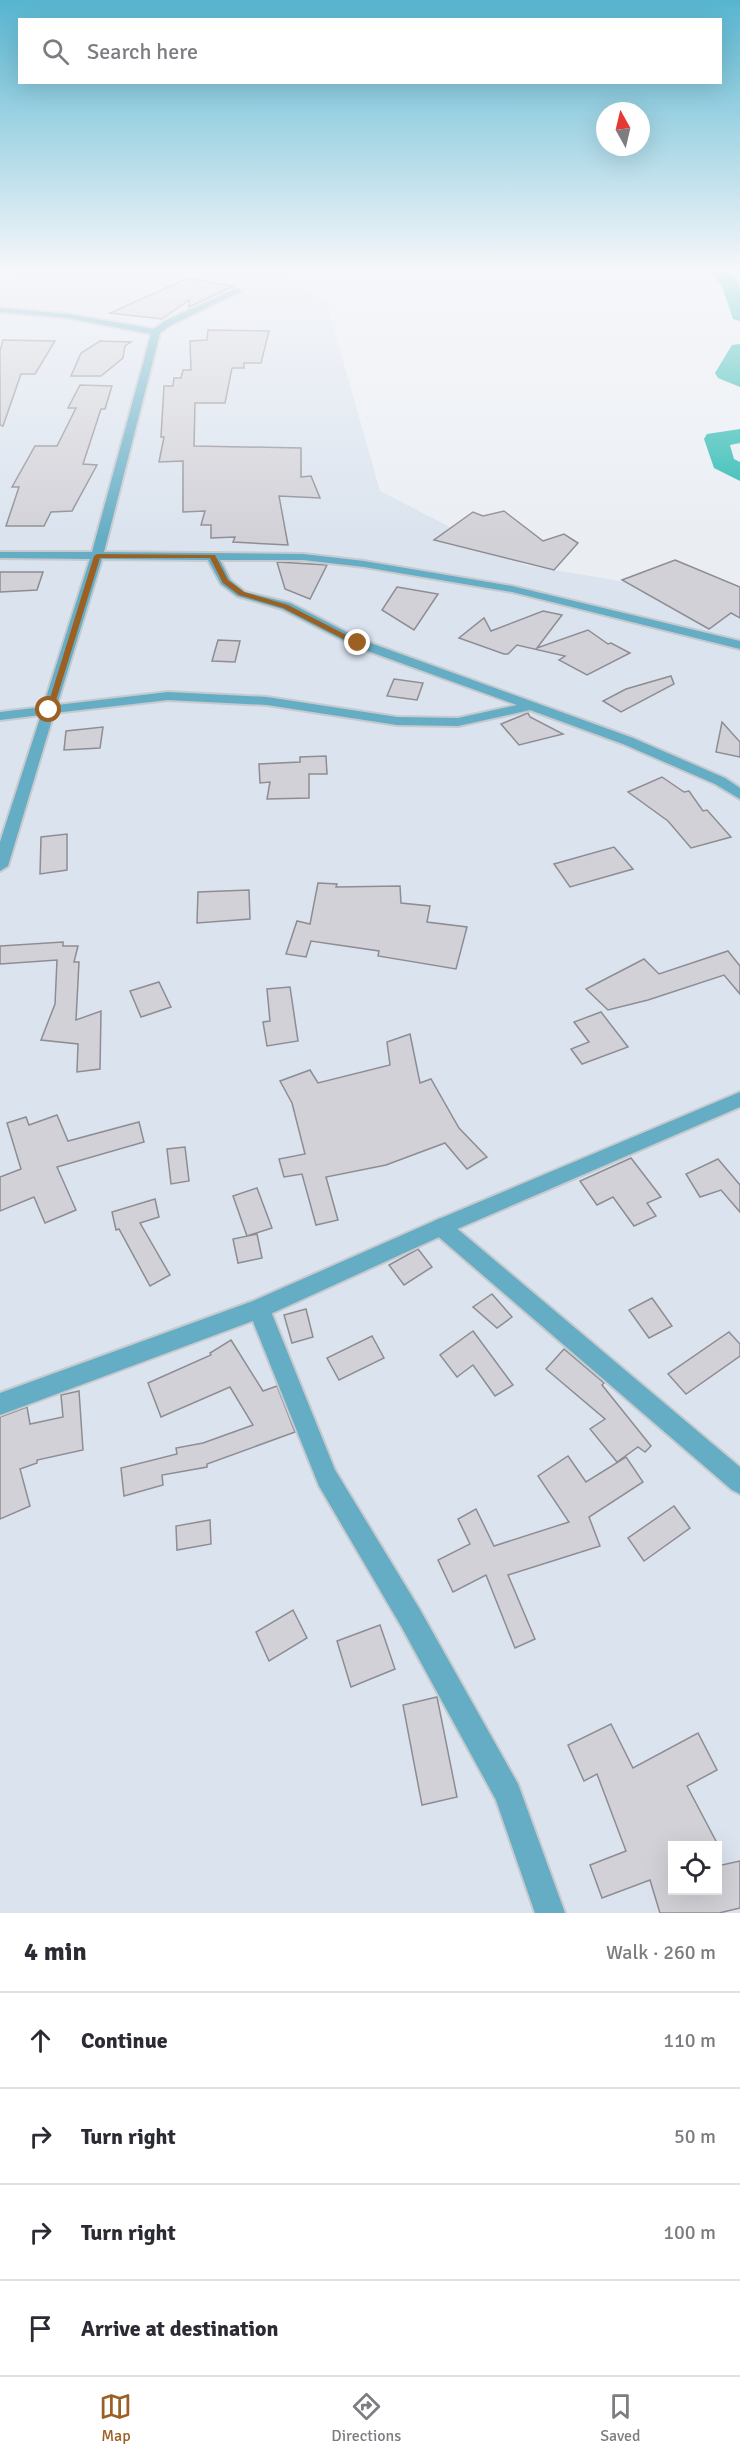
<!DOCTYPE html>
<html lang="en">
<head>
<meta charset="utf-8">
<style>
	body { margin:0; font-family:Signika,sans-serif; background:#f7f7f7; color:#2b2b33 }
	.controls { position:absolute; right:18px; bottom:18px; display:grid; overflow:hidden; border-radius:0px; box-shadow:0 6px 24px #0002 }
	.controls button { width:54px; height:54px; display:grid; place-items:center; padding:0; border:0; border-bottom:2px solid #e1e1e2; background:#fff; color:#2b2b33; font:30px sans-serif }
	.compass { position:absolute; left:596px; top:102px; width:54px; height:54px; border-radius:50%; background:#fff; box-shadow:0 6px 24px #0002; rotate:352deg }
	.stop { position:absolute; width:18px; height:18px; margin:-14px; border:4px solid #9c6022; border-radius:50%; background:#fff }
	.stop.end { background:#9c6022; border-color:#fff; box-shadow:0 2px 6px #0008 }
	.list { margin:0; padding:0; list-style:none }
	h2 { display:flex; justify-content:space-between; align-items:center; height:78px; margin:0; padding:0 24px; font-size:26px }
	h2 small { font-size:20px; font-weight:400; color:#7c7c81 }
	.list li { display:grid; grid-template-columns:39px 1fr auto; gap:18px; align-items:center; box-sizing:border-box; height:96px; padding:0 24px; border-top:2px solid #e1e1e2 }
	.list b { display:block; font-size:22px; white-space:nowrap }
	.list em { font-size:20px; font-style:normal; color:#7c7c81 }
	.icon { flex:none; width:33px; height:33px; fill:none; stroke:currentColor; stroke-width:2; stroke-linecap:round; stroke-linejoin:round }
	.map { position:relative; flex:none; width:740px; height:1913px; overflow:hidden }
	.search { position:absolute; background:#fff; box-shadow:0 6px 24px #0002; left:18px; right:18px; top:18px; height:66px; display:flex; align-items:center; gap:15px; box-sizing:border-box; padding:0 21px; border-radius:0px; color:#7c7c81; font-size:22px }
	.sheet { height:462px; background:#fff }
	nav { display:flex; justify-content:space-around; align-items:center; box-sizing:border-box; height:84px; border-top:2px solid #e1e1e2; background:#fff; font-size:16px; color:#7c7c81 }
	nav a { display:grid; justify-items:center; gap:3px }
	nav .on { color:#9c6022 }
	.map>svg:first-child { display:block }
</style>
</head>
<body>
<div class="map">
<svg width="740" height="1913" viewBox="0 0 740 1913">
	<rect width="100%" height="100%" fill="#eaeef3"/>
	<path fill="#dae3ee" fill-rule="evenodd" d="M25 272H284L327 304 380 491 524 565 740 601V1913H0V279ZM672 1846H718V1890H672Z"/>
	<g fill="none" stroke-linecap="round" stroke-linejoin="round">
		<g fill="#1db6ac" fill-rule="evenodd">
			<path d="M710 272H729L740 283V321L733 319 722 286Z"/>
			<path d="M740 344V387L718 378 715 373 732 345Z"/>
			<path d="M740 429V443L730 445 734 459 740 462V481L714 468 704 439 707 434Z"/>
		</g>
	</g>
	<g fill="#d1d1d7" stroke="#8d8d93" stroke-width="1.5">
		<path d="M188 278 233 286 189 307V300L162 319 110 313Z"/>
		<path d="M208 330 269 331 261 363H244V368H232L225 403H195L194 446 301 448V477L311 476 320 498 279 496 288 545 233 542 235 537 211 538V525H201L205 511 183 512V461L159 462 164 437H161L164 386H173L174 378H181L183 370H191L190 341 207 340Z"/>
		<path d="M3 340 55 341 35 374H21L3 426 0 425V351Z"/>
		<path d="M100 341 131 342 125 346 123 358 101 376H71L81 353Z"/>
		<path d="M80 385 112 386 105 409H101L83 464 97 465 72 511 51 512 44 526H6L19 487H12L35 446H57L76 408H68Z"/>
		<path d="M504 511 543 541 564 534 578 543 554 570 434 540 473 512 483 516Z"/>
		<path d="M675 560 740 587V618L731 613 709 629 622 580Z"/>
		<path d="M277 562 327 565 310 599 285 589Z"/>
		<path d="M0 572H43L37 590 0 592Z"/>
		<path d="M397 587 438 594 414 630 382 610Z"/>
		<path d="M543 611 562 615 537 648 588 630 608 644 611 643 630 653 587 675 559 660 565 656 517 645 508 654H504L459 638 484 618 491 631Z"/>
		<path d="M218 640 240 641 235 662 212 661Z"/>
		<path d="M671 676 674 684 621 712 603 701 626 689Z"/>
		<path d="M394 679 423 683 417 700 387 696Z"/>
		<path d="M528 713 530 717 563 734 519 745 501 724Z"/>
		<path d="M722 722 740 742V757L716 752Z"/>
		<path d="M103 727 100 748 64 750 66 731Z"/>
		<path d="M326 756 327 774H309V798L267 799 270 782 260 783 259 764 300 762V757Z"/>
		<path d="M662 777 684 792 689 791 703 811 707 810 731 837 691 848 668 821 628 792Z"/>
		<path d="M67 834V870L40 874 41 837Z"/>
		<path d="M614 847 633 869 570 887 554 864Z"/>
		<path d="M318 883 337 884 336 887 400 886 401 903 430 906 427 922 467 927 456 969 378 956 379 951 311 941 306 957 286 954 297 921 310 924Z"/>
		<path d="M249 890 250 919 197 923 198 892Z"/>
		<path d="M63 942V946H78L74 962H79L76 1020 101 1011 100 1069 77 1072 78 1044 41 1040 55 1004 57 960 0 964V946Z"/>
		<path d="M728 951 740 966V994L724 975 648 1000 608 1010 586 989 644 959 659 974Z"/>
		<path d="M159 982 171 1007 141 1017 130 991Z"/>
		<path d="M290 987 298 1041 267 1046 263 1022 270 1021 267 989Z"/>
		<path d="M601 1012 628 1047 582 1064 571 1049 589 1042 574 1022Z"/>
		<path d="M410 1034 420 1083 431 1079 459 1128 487 1157 467 1169 445 1143 386 1165 326 1177 338 1220 316 1225 302 1174 284 1177 279 1159 305 1154 292 1103 280 1081 310 1070 318 1083 390 1065 387 1042Z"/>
		<path d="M57 1115 68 1141 139 1122 144 1142 57 1167 76 1210 45 1223 34 1197 0 1211V1177L21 1169 7 1123 26 1117 29 1125Z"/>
		<path d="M185 1147 189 1181 171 1184 167 1149Z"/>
		<path d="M631 1158 661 1197 647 1203 656 1216 634 1226 613 1197 597 1205 580 1181Z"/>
		<path d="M718 1159 740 1185V1212L721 1190 700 1197 686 1174Z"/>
		<path d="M257 1188 272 1228 247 1236 233 1196Z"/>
		<path d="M155 1199 159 1217 140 1223 170 1275 150 1286 119 1229 116 1230 112 1212Z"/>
		<path d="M257 1234 262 1258 238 1263 233 1239Z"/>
		<path d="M418 1249 432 1267 404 1285 389 1265Z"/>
		<path d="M492 1294 512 1317 497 1328 473 1307Z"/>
		<path d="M652 1298 672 1326 649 1338 629 1310Z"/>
		<path d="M306 1309 313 1337 292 1343 284 1315Z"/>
		<path d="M473 1331 513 1385 495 1396 473 1365 457 1377 440 1355Z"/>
		<path d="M729 1332 740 1344V1356L686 1394 668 1374Z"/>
		<path d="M372 1336 384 1358 339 1380 327 1358Z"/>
		<path d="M231 1340 263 1391 277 1386 295 1432 207 1464V1467L162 1475 163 1485 124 1496 121 1468 177 1454 176 1448 203 1443 253 1425 230 1387 161 1417 148 1383 211 1355 210 1353Z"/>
		<path d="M564 1349 604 1383 602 1385 651 1446 645 1452 638 1447 617 1462 590 1429 605 1419 546 1369Z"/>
		<path d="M79 1391 83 1450 37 1460V1463L20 1469 30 1506 0 1519V1417L27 1407 30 1424 63 1417 61 1395Z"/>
		<path d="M568 1456 586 1482 626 1457 643 1482 589 1517 600 1546 508 1575 535 1639 515 1648 486 1575 453 1592 438 1560 470 1544 458 1519 476 1509 494 1546 569 1522 538 1476Z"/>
		<path d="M674 1506 690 1528 644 1561 628 1538Z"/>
		<path d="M210 1520 211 1544 177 1550 176 1526Z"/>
		<path d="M293 1610 307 1638 269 1661 256 1632Z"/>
		<path d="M380 1625 395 1669 351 1687 337 1641Z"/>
		<path d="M437 1697 457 1797 422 1805 403 1705Z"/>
		<path d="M611 1724 633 1768 698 1733 717 1770 687 1786 718 1845H672V1890H717V1866L740 1861V1908L719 1913H660L650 1880 602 1898 590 1865 626 1851 597 1774 584 1781 568 1745Z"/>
	</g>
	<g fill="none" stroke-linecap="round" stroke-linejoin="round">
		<g stroke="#c6cace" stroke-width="4">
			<g id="minor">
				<path d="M235 289 242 291 171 325 160 333 104 552 303 554 364 561 512 586 740 641V649L512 592 364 567 303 560H220L230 580 245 592 290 603 362 640 633 738 725 778 740 788V799L715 784 623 744 530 710 458 726 397 725 267 705 168 700 54 713 8 866 0 871V842L41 715 0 720V712L43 707 90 559 0 558V552H92L151 334 68 318 0 312V308L68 314 154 329 165 321ZM102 559 208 560 221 584 237 596 282 609 354 646 517 705 458 718 397 717 267 697 168 692 57 705Z"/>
				<path d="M441 1218 448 1221 740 1467V1494L732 1490 434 1233 431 1227 434 1221Z"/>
				<path d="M259 1299 266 1302 270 1309 335 1470 419 1608 518 1784 565 1913H535L496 1800 401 1626 319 1486 248 1309 252 1302Z"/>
			</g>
		</g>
		<g stroke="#c6cace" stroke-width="4">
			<path id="tertiary" d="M740 1092V1107L448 1233 266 1316 0 1415V1393L253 1301 434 1221Z"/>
		</g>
		<use href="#minor" fill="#65adc4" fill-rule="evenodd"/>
		<use href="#tertiary" fill="#65adc4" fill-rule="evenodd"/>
	</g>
	<linearGradient id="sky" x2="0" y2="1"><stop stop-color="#57b5d0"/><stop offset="0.5" stop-color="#f6f7fa"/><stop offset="1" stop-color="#f6f7fa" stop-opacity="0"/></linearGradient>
	<rect width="740" height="539" fill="url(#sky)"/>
	<path fill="#9c6022" d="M97 554 215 555 228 580 244 592 288 605 362 643 355 645 283 608 239 595 223 583 210 558H100L53 710 46 711 94 556Z"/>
</svg>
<div class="controls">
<button><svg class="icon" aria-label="locate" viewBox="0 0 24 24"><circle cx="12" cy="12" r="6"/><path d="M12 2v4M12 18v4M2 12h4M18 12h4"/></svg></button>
</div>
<svg class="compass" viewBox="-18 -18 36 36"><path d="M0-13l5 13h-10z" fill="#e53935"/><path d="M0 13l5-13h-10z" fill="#7c7c81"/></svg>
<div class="stop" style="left:49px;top:710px"></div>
<div class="stop end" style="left:358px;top:643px"></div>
<div class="search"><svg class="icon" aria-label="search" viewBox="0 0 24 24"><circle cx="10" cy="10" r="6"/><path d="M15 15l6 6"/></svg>Search here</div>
</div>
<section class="sheet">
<h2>4 min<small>Walk · 260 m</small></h2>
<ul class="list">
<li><svg class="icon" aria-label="ahead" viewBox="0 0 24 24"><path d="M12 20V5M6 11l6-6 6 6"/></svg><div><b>Continue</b></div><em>110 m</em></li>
<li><svg class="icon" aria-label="right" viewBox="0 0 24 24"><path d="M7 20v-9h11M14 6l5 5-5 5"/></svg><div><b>Turn right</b></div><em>50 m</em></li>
<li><svg class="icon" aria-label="right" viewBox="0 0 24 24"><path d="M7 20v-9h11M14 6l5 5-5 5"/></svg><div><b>Turn right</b></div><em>100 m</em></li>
<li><svg class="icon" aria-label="arrive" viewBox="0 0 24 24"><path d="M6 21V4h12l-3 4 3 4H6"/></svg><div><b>Arrive at destination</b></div></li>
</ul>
</section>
<nav>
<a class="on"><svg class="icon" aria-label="map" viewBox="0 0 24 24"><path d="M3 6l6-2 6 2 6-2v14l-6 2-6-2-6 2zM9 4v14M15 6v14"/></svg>Map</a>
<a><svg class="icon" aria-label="directions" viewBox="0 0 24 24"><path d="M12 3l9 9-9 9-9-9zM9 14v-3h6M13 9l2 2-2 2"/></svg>Directions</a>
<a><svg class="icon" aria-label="saved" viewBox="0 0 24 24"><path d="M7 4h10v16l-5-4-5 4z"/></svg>Saved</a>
</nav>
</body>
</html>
